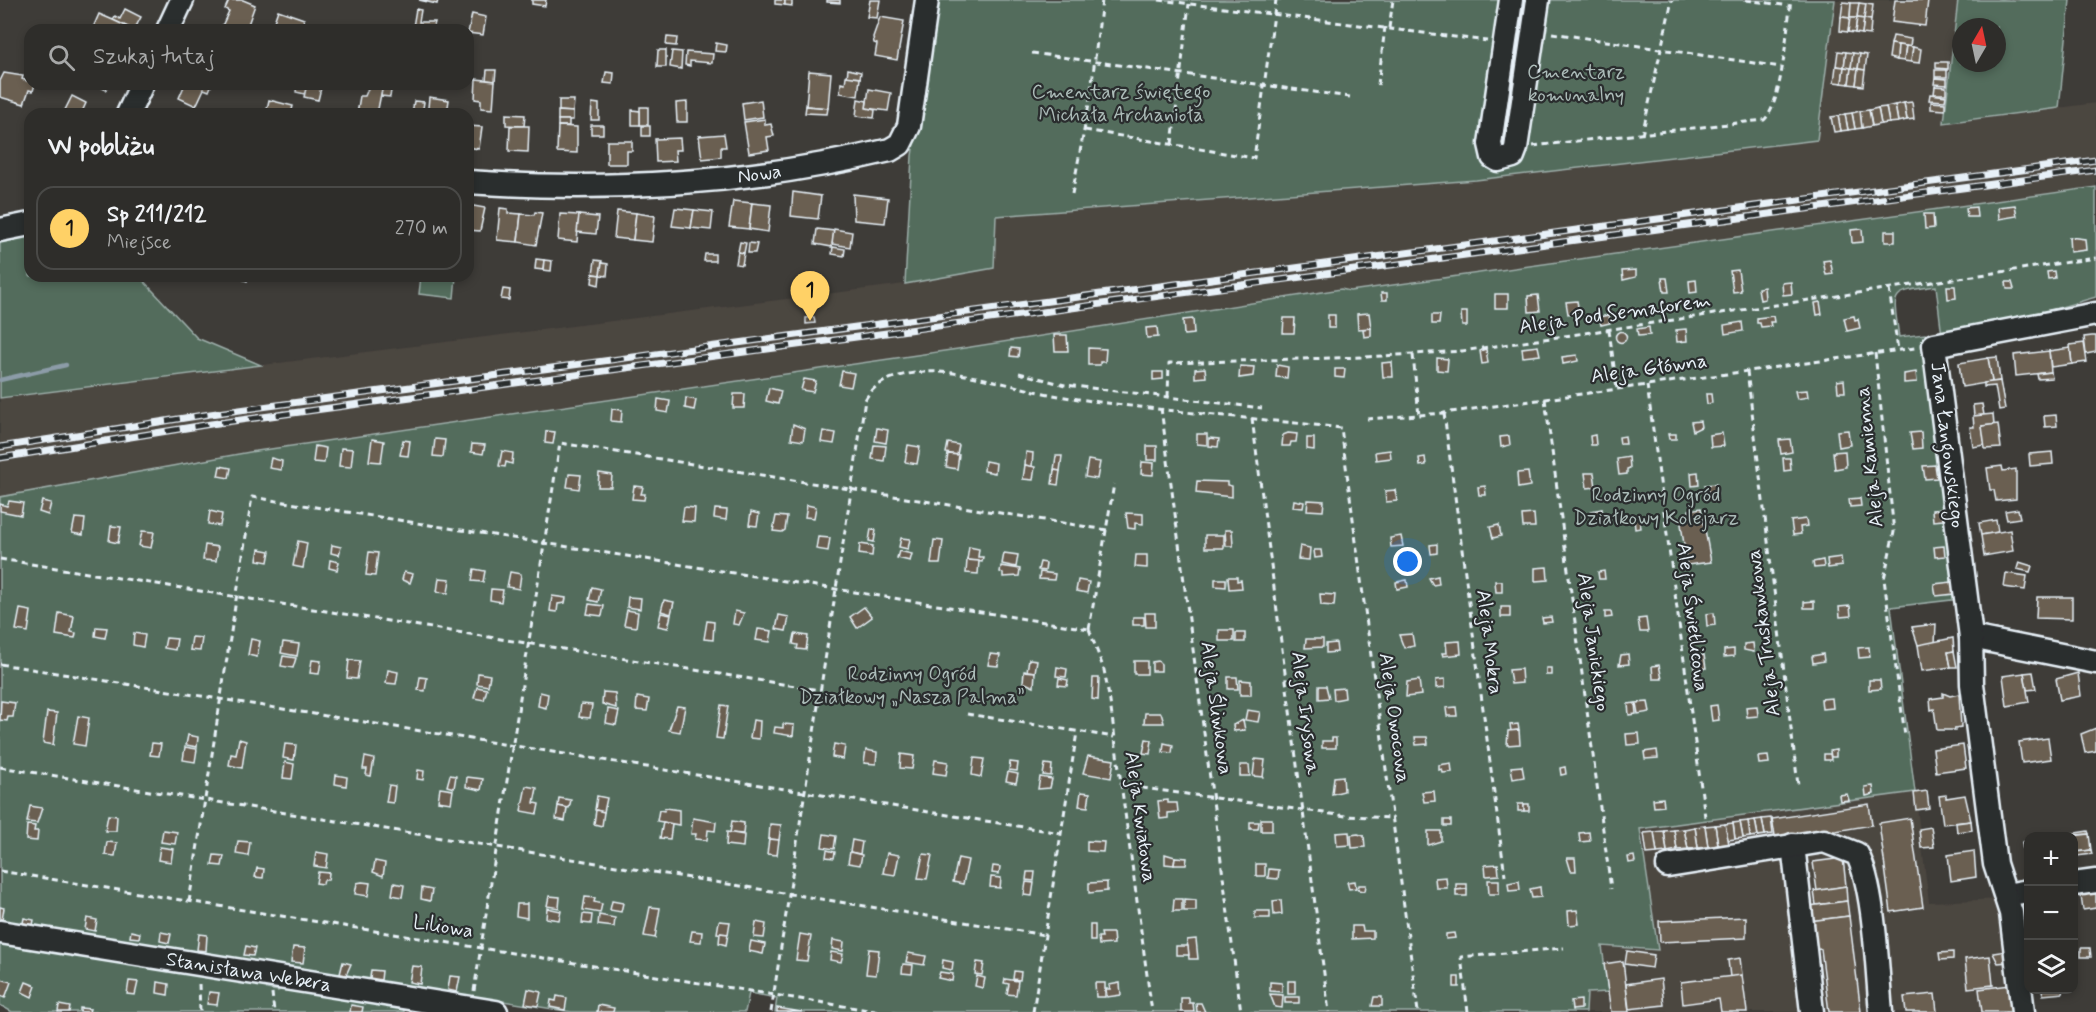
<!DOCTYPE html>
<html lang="pl">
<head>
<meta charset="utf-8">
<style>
	body { margin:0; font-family:Mynerve,sans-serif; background:#363532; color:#f1f3f6 }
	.controls { position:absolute; right:18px; bottom:18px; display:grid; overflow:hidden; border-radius:12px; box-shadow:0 3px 9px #0003 }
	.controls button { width:54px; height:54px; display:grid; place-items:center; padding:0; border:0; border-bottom:2px solid #494947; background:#2e2d2a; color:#f1f3f6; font:30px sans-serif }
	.compass { position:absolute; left:1952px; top:18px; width:54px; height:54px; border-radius:50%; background:#2e2d2a; box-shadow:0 3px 9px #0003; rotate:9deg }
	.you { position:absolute; left:1408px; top:562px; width:21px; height:21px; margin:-15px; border:4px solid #fff; border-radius:50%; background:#1a73e8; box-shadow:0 0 0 9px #1a73e833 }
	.badge { display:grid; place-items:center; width:39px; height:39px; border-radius:50%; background:#ffd166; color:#111; font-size:20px; font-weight:700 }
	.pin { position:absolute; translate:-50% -50px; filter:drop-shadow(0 2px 3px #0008) }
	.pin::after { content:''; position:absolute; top:32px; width:21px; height:18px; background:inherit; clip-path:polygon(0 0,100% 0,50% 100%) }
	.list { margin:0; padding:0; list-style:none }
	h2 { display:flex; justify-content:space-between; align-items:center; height:78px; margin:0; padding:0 24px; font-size:26px }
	h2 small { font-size:20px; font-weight:400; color:#a7a8a8 }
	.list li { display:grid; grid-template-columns:39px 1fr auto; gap:18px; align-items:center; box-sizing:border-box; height:84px; margin:0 12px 12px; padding:0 12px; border:2px solid #494947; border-radius:18px }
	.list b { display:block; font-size:22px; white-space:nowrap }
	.list p { margin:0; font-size:20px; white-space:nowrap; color:#a7a8a8 }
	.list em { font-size:20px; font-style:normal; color:#a7a8a8 }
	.icon { flex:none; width:33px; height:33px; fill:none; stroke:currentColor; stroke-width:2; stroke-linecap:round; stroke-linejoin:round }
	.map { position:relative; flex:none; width:2096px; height:1012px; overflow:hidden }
	.search { position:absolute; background:#2e2d2a; box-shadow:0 3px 9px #0003; left:24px; top:24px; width:450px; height:66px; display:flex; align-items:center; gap:15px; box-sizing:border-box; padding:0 21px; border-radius:18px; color:#a7a8a8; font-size:22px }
	.panel { position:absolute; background:#2e2d2a; box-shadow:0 3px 9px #0003; left:24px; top:108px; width:450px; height:174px; border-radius:18px }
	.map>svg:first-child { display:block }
</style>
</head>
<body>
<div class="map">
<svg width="2096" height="1012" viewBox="0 0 2096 1012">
	<rect width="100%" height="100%" fill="#3e3c38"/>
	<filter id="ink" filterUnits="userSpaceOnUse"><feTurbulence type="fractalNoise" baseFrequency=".0167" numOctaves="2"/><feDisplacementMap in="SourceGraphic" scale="12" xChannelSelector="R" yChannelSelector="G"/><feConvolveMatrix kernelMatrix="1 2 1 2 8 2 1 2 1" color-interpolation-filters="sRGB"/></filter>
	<g filter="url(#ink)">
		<g fill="#4c4640">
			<path d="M1835 0H1958L1944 123 2096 103V187L1350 291 1341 289 958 349 250 452 0 497V398L905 284 994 268 996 216 1476 180 1817 140Z"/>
			<path d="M1915 792 1929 902 2003 899 2019 1012H1586L1587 993 1607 992 1602 946 1658 950 1640 829Z"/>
		</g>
		<g fill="#526c5b" stroke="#9daeaa" stroke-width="1.5" fill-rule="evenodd">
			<path d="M935 0H1835L1817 140 1476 180 996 216 994 268 905 284 912 156Z"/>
			<path d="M1958 0H2070L2059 108 1944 123ZM1961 27H1997V63H1961Z"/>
			<path d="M2096 187V297L1996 326 1942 336 1936 286C1888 293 1893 291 1899 337L1925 334 1960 599 1891 607 1915 792 1640 829 1658 950 1602 946 1608 992 1587 993 1586 1012H775L777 998 749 993 745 1012H572L0 921V497L250 452 958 349 1341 289 1350 291Z"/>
			<path d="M30 230V276H139L197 338 261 365 0 398V236Z"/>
			<path d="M421 276H456L454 298 419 294Z"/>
			<path d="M0 940 264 981 267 989 278 991 286 985 403 1004 404 1012H12L0 1005Z"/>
		</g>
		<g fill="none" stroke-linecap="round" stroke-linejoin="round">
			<path stroke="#8c9ca8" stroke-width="4.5" d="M0 380 66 365"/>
		</g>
		<g fill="#6b5f51" stroke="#e8f1f8" stroke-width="1.5">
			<path d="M229 0H243L255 5 246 30H230L222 26 229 11 225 9Z"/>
			<path d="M419 0H438L437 4Z"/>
			<path d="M532 0H546L545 6 532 4Z"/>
			<path d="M775 0H785V5L775 4Z"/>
			<path d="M785 0H792V6L785 5Z"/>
			<path d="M827 0H840V3L827 2Z"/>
			<path d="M870 0H880L877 18 867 17Z"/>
			<path d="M1895 0H1928L1925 26 1892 22Z"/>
			<path d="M1843 2 1851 3 1850 18 1841 17Z"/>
			<path d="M1851 3H1859L1857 18H1850Z"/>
			<path d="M1859 3 1866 4 1864 19 1857 18Z"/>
			<path d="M1866 4 1873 5 1871 20 1864 19Z"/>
			<path d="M125 9 141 17 134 30 113 20 115 16 120 19Z"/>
			<path d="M416 9 421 10 419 22H435L433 30 413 27Z"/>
			<path d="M278 10 304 19 301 30H271Z"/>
			<path d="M99 14 113 20 134 30H92Z"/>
			<path d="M472 14 486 17 483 35 468 33Z"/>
			<path d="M880 17 904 21 897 60 875 56 877 44 874 43 873 37Z"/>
			<path d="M1841 17 1850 18 1848 32 1840 31Z"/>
			<path d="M1850 18H1857L1855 33 1848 32Z"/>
			<path d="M1857 18 1864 19 1862 34 1855 33Z"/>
			<path d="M1864 19 1871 20 1870 35 1862 34Z"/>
			<path d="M1893 36 1911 39 1910 47 1891 44Z"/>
			<path d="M667 37 677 38 676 46 666 45Z"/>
			<path d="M716 43 727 45 726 52 715 51Z"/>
			<path d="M1891 44 1898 45 1897 60 1889 58Z"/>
			<path d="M1898 45 1906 46 1904 61 1897 60Z"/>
			<path d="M1906 46 1913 47 1911 62 1904 61Z"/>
			<path d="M1913 47 1921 49 1919 63 1911 62Z"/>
			<path d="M658 50H666V67H657Z"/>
			<path d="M672 51 682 52 681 69 670 67Z"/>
			<path d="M1838 51 1846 52 1844 67 1836 66Z"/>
			<path d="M686 52 713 54 712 63 690 61V66L685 65Z"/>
			<path d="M1846 52 1853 53 1851 68 1844 67Z"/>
			<path d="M1853 53 1860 54 1858 69 1851 68Z"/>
			<path d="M1860 54 1867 55 1865 70 1858 69Z"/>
			<path d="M1936 62H1948V69L1936 68Z"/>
			<path d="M1836 66 1844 67 1842 83 1834 82Z"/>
			<path d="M1844 67 1851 68 1849 84 1842 83Z"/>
			<path d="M1851 68 1858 69 1856 85 1849 84Z"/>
			<path d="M848 69 861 72 860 78 847 77Z"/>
			<path d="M1858 69 1865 70 1863 86 1856 85Z"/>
			<path d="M487 70H496L495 81 486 80Z"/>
			<rect x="1935" y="70" width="12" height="7"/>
			<path d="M809 71 831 73 828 108 806 106Z"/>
			<path d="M606 72 614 73 613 84 604 83Z"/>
			<path d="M4 73 23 76 22 79 35 84 33 91 29 90 24 104 0 97V81Z"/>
			<path d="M846 76 860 78 858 96 840 93 841 83 845 84Z"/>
			<path d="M1935 78 1947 79V85L1934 84Z"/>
			<path d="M476 79 495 81 493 109 481 108V100L475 99Z"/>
			<path d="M95 84H108L106 90Z"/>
			<path d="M185 84H208L211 86 209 91 204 89 196 106 179 98Z"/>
			<path d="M297 84H307L305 94 296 92Z"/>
			<path d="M307 84H322L318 100 304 97Z"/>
			<path d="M370 84H383L377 114H357L360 96H365Z"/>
			<path d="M383 84H392L390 97 381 96Z"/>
			<path d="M1935 86 1946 87V94H1934Z"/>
			<path d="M869 89 891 93 888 111 866 108Z"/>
			<path d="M1930 94 1946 96 1945 101 1929 100Z"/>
			<path d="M72 96 86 103 81 114H68L65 110Z"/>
			<path d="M429 97 449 100 447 113 428 108Z"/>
			<path d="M858 99 867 101 866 108 875 110 874 118 856 116Z"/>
			<path d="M269 100 293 106 291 114H266Z"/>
			<path d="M559 100H574L573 112 559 111Z"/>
			<path d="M761 100 763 117 744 120 742 103Z"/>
			<path d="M414 101 424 102 422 114H412Z"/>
			<path d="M687 102V122H677L676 103Z"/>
			<path d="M1912 102 1914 119 1907 120 1904 103Z"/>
			<path d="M1931 102 1945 103V110L1931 109Z"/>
			<path d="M592 103 599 104V120H591Z"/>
			<path d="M1904 103 1907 120 1898 122 1895 105Z"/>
			<path d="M1895 105 1898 122 1889 123 1886 107Z"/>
			<path d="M806 106 828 108 827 114 805 113Z"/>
			<rect x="640" y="107" width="8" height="18"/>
			<path d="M1886 107 1889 123 1881 124 1878 108Z"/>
			<path d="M1878 108 1881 124 1872 126 1869 110Z"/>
			<path d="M311 110 319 112 329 114H310Z"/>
			<path d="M632 110 640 111V125H632Z"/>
			<path d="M1869 110 1872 126 1862 128 1860 111Z"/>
			<path d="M558 111 573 112V120H558Z"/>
			<path d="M1860 111 1862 128 1855 129 1852 113Z"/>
			<path d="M1852 113 1855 129 1848 130 1845 114Z"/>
			<path d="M506 114 525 115 524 126 506 125Z"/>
			<path d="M1845 114 1848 130 1841 131 1838 116Z"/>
			<path d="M1838 116 1841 131 1834 132 1831 117Z"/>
			<path d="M765 119V125L771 124 774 136 767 137 769 150 749 153 744 122Z"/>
			<rect x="558" y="120" width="11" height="6"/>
			<rect x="591" y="125" width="12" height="9"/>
			<path d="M468 126 482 127 479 149 468 147Z"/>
			<path d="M510 126H529L528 152 509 151Z"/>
			<path d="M558 126 577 127V153L557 152Z"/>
			<rect x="642" y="126" width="8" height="10"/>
			<path d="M724 134 726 147H721V157L702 159 699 136Z"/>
			<path d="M680 138 681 150H675L676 161 656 162 655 139Z"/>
			<path d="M607 141H632V151H627V164H607Z"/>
			<path d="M793 192 821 196 818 219 791 216Z"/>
			<path d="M853 194 888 198 885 223 854 220Z"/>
			<path d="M733 201 752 203 749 229 729 227Z"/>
			<path d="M752 203 771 205 768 232 749 229Z"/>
			<path d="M468 205 485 208 480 231 468 230Z"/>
			<path d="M2015 205 2017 216 1999 219 1998 207Z"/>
			<path d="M1976 207 1977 217H1967L1966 208Z"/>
			<path d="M500 208 508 209V213L521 214 518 242 497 240Z"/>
			<path d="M675 208 694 210 691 228 672 226Z"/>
			<path d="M694 210 713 212 711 230 691 228Z"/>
			<path d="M617 211 636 213 633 240 614 238Z"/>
			<path d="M535 212 542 213 536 245 518 242 521 214 534 215Z"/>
			<path d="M636 213 655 216 652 242 633 240Z"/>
			<path d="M560 214 579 215 577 242 558 240Z"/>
			<path d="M1924 214H1933L1934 228 1925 229Z"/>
			<path d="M579 215 598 217 596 234 577 232Z"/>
			<path d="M817 229 834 231 832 247 815 244Z"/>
			<path d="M834 229 852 232 850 247 832 244Z"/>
			<path d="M1862 229 1863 242 1852 243 1851 230Z"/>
			<rect x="1885" y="231" width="10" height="11"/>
			<path d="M2069 237 2085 239 2086 250 2070 252Z"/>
			<path d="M740 242 746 243 744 253 738 252Z"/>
			<path d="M749 243 757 244 755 253H748Z"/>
			<path d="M833 247 845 249 844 256 832 254Z"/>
			<path d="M738 252 744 253 742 265 736 264Z"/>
			<path d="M705 254H715V261H704Z"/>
			<path d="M536 259 544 260 543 270 535 269Z"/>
			<path d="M544 260 552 261 551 271 543 270Z"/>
			<path d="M595 260 602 261 600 275 593 274Z"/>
			<path d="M1830 260 1833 274 1826 275 1823 261Z"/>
			<path d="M602 263 608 264 607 276 600 275Z"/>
			<path d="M1636 270V277L1623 280 1622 271Z"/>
			<path d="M1738 270 1741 291 1733 292 1730 271Z"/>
			<path d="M2054 271 2055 278 2048 279 2047 272Z"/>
			<path d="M593 274 600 275 599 285 592 283Z"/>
			<path d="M234 276H248L247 281Z"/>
			<path d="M1662 278H1667L1669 292H1664Z"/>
			<path d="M1696 280 1697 292 1690 293 1689 281Z"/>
			<path d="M1791 282 1792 294 1783 295 1782 283Z"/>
			<path d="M2006 282H2012L2014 289H2007Z"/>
			<path d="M1947 286H1955L1956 298 1948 299Z"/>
			<path d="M1764 287 1765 299 1760 300 1758 288Z"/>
			<path d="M503 289 510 290 509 300 501 299Z"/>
			<path d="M1381 293H1387V300H1382Z"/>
			<rect x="1495" y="294" width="13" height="14"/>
			<path d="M1538 295 1540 311 1529 312 1528 296Z"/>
			<path d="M1577 301 1579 312 1568 314 1566 302Z"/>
			<path d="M1820 302 1822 314 1817 315 1815 303Z"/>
			<path d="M1461 312H1467V326H1462Z"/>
			<path d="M1369 313 1371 328 1358 329 1357 314Z"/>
			<rect x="1328" y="315" width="7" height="13"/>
			<path d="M1432 315H1440L1439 324H1432Z"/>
			<path d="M1609 315 1610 323 1601 325 1599 317Z"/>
			<path d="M1773 316 1774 322H1770L1771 326 1761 327 1760 323H1757V318Z"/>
			<path d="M1854 316 1855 320 1858 319 1860 328 1847 331 1844 318Z"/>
			<path d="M814 317 815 323 806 324V318Z"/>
			<path d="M1284 318H1295L1294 333H1283Z"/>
			<path d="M1193 319 1194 334 1184 335 1183 320Z"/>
			<path d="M1742 322 1743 331 1725 334 1724 325Z"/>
			<path d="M1157 327 1158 337 1147 338 1146 328Z"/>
			<path d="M1649 327 1650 335 1638 336 1637 329Z"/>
			<path d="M1371 328V336L1364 337 1363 329Z"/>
			<path d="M1686 329 1687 341 1677 342 1676 330Z"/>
			<circle cx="1621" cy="337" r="5.5"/>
			<path d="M1054 335H1067L1068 351H1055Z"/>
			<path d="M2092 336H2096V352L2086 354 2084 337Z"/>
			<path d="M2084 343 2087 362 2072 364 2070 345Z"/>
			<path d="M1538 346 1540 355 1523 357 1522 348Z"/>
			<path d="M1011 348 1019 349 1018 357 1010 356Z"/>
			<path d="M1088 348 1106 349 1105 362H1100V365H1088Z"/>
			<path d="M2070 348 2072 364 2051 367 2049 351Z"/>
			<path d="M1486 349 1488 363 1482 364 1480 351Z"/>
			<path d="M2049 351 2051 372 2016 376 2014 355Z"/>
			<path d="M1577 355 1578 361 1563 364 1562 357Z"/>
			<path d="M1997 357 2000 381 1992 382 1988 358Z"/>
			<path d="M1437 358 1448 359 1447 371 1437 370Z"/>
			<path d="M1988 358 1992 382 1962 387 1959 363Z"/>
			<path d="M1392 362 1393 377H1383L1382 363Z"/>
			<path d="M1277 365 1288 367 1287 378 1276 377Z"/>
			<path d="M1240 366 1254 367 1253 376 1239 378Z"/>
			<path d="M1205 368 1206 377 1195 378V369Z"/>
			<path d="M1335 369H1345L1344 378 1335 377Z"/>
			<path d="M842 371 854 373 851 387 839 385Z"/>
			<path d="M1153 372H1163V379L1153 380Z"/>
			<path d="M1916 372 1917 382 1904 383V374Z"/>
			<path d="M2051 372 2052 378 2038 379 2037 374Z"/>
			<path d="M804 379 816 381 813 392 801 390Z"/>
			<path d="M1844 380 1845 392H1838L1837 381Z"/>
			<path d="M2000 381 2005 409 1999 410 1995 386 1984 387V383Z"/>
			<path d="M769 388 781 391 778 404 766 401Z"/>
			<path d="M1807 390 1808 397 1797 399 1795 391Z"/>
			<path d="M734 394H745L744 408H733Z"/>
			<path d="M1706 394H1711L1712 403 1707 404Z"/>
			<path d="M686 398 696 400 694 410 685 408Z"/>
			<path d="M658 399 670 401 668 413 657 411Z"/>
			<path d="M1982 404 1984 415 1974 416 1973 405Z"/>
			<path d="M612 409 622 410 621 422 611 421Z"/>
			<path d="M1993 414 1994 425 1982 426 1985 445 1973 447 1970 427H1974L1973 416Z"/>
			<path d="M2056 415 2057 426 2045 427 2044 416Z"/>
			<path d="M1700 421 1701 427 1693 431 1691 422Z"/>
			<path d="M793 424 805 429 803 441 791 439Z"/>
			<path d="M1998 424 2001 448 1985 449 1982 426Z"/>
			<path d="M877 428 888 430 886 443 875 441Z"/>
			<path d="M1848 430 1850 445 1839 447 1837 431Z"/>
			<path d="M546 431 555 432 553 444 545 443Z"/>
			<path d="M823 431 836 433 834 444 821 442Z"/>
			<path d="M1921 432 1922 448 1913 449 1910 433Z"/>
			<path d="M1288 433 1297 434 1296 442H1291L1290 446H1282L1283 435Z"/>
			<path d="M1722 433 1724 446 1711 447 1710 435Z"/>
			<path d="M1197 434H1207V445L1197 444Z"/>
			<path d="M1668 434H1676V439H1669Z"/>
			<path d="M1595 435 1596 445H1591L1590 436Z"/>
			<path d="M1509 436 1510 445 1501 447 1500 437Z"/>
			<path d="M1625 436 1626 444H1620L1619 437Z"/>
			<path d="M1209 438 1219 439 1218 447 1209 446Z"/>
			<path d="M1307 438H1314V450L1307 449Z"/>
			<path d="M372 439 384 441 381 462 369 461Z"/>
			<path d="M435 439 445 440 443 457 433 456Z"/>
			<path d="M1790 439 1792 452 1781 454 1779 440Z"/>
			<path d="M403 440 410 441 408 456 400 455Z"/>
			<path d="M948 443 959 445 957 455 946 453Z"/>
			<path d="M472 444 485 445 483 454 471 452Z"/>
			<path d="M874 445 886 446 884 461 872 459Z"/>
			<path d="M908 445 920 447 917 464 905 462Z"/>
			<path d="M315 446 326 448 324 463 313 462Z"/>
			<rect x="1147" y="446" width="10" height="14"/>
			<path d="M341 448 353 449 351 467 339 466Z"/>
			<path d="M1390 450 1391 458 1376 460 1375 452Z"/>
			<path d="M502 451 513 453 512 464 506 462 505 467 499 466Z"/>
			<path d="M1845 451 1846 467 1835 469 1833 452Z"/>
			<path d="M1026 452 1033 453 1032 467 1025 465Z"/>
			<path d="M2052 452 2053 464 2030 466 2029 454Z"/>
			<path d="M948 454 959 455 957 469 946 467Z"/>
			<path d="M1056 456H1062L1060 471 1054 470Z"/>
			<path d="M1425 457 1426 465 1420 466 1419 458Z"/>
			<path d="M1629 457 1630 468 1627 469V474L1619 475 1617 459Z"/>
			<path d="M271 458 282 461 281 470 269 468Z"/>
			<path d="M1783 458H1790L1791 470 1784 471Z"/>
			<path d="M1088 460 1100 462 1097 479 1085 477Z"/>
			<path d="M985 461 996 463 995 473 984 471Z"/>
			<path d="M1142 462 1154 463 1153 475 1141 474Z"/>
			<path d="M1025 465 1035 467 1033 480 1023 479Z"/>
			<path d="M1935 465 1937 478 1925 479 1923 466Z"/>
			<path d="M220 466 231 468 229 478 218 476Z"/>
			<path d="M2002 466 2003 471 2016 469V499L1996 501 1994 490H1990L1987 468Z"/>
			<path d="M1054 470 1060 471 1058 485 1052 484Z"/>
			<path d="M1528 472 1530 486 1518 488 1517 473Z"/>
			<path d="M1698 472 1699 485 1692 486 1691 473Z"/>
			<path d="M599 473 612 475 611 487H598Z"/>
			<path d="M1585 473H1594L1596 487 1587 488Z"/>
			<path d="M569 474 581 475 579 489 567 487Z"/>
			<path d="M1197 481 1227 482V485L1232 486V497L1196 493Z"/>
			<path d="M1716 484 1717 494 1710 495 1705 485Z"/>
			<path d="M634 486 643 487 641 494H645L644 500 632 499Z"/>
			<path d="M1485 486 1486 495H1479L1478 487Z"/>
			<path d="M1395 490 1397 501 1386 502 1385 491Z"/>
			<path d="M1860 498 1861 506 1850 507 1849 499Z"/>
			<path d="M1294 500 1304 502 1303 508 1293 507Z"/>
			<path d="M1308 500 1324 501 1323 511 1307 510Z"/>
			<path d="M9 501 23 503 21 515 0 511V504L7 506Z"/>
			<path d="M42 501 51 503 48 515 39 512Z"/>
			<path d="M807 505 816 507 814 518 805 517Z"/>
			<path d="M684 507 695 508 694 522 682 521Z"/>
			<path d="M1701 508 1711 562 1687 565 1680 517 1690 516 1689 510Z"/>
			<path d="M715 509 727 510 726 520 714 518Z"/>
			<path d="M1602 509 1603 517 1592 519 1591 511Z"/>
			<path d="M1943 509V520L1933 521 1932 510Z"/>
			<path d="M2018 509 2020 518 2007 520 2005 511Z"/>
			<path d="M210 511 222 514 220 526 208 524Z"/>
			<path d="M751 512 759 514 757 526 749 525Z"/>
			<path d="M1126 513 1143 514V524L1135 523V529L1128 528Z"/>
			<path d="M1534 514 1535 527H1523L1522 515Z"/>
			<path d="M776 516 787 517 785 530 782 532 773 531Z"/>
			<path d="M1639 517 1641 528 1635 529 1634 518Z"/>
			<path d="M75 518 85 519 83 535 72 533Z"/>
			<path d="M1806 519 1807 526 1800 527 1801 534 1793 535 1791 521Z"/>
			<path d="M1996 520 1998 532 1981 535 1979 523Z"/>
			<path d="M1499 525 1501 536 1493 538 1490 527Z"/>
			<path d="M111 526 121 527 118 543 109 541Z"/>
			<path d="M871 529 876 530 874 542 869 541Z"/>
			<path d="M1225 530H1232L1233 546H1226Z"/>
			<path d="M2010 530 2013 551 1984 556 1981 535Z"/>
			<path d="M142 531 154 532 151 548 139 546Z"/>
			<rect x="1205" y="535" width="19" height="13"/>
			<path d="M1401 536 1403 546 1391 547 1390 538Z"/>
			<path d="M818 537 830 538 828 551 816 549Z"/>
			<path d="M901 538 910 539 908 549 899 547Z"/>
			<path d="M934 540 943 541 940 564H931Z"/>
			<path d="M298 541 307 543 303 568 293 566Z"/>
			<path d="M860 544 873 546 872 556 859 554Z"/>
			<path d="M1437 544V553L1431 554 1430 545Z"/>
			<path d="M205 545 218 547 216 561 203 560Z"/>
			<path d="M332 545 341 547 339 555 331 553Z"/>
			<path d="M1300 546 1310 548 1309 560 1298 559Z"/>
			<path d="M1944 546 1945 556 1935 557 1934 547Z"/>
			<path d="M969 547 979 549 978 557H983L982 562 967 560Z"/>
			<path d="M259 549 270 551 268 562 257 560Z"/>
			<path d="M1314 550H1321L1322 557 1315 558Z"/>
			<path d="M899 551 912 554 910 561 897 558Z"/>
			<path d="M369 552 378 553 375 576 366 575Z"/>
			<path d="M1004 553 1018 555 1016 567 1002 564Z"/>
			<path d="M1136 555H1147V568L1135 567Z"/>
			<path d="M1841 557 1842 566 1828 568 1827 559Z"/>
			<path d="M330 560 339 562 337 570 329 568Z"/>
			<path d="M967 560 979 561 978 574 966 573Z"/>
			<path d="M1823 560 1824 567 1814 568 1813 562Z"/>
			<path d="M1040 562 1046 563 1045 571 1038 570Z"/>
			<path d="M2019 562 2032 566 2030 572 2017 569Z"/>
			<path d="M1001 566 1020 569 1019 576 1003 577V573L1000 572Z"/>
			<path d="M1547 567 1548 580 1535 581V568Z"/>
			<path d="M474 569 485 571 483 582 472 581Z"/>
			<path d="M1604 571 1605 579H1599L1598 572Z"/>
			<path d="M404 572 413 574 410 583 402 580Z"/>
			<path d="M510 572 521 574 519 589 507 587Z"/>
			<path d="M1040 572 1055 574 1054 580 1039 579Z"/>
			<path d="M2006 573 2027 576 2025 590 2004 587Z"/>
			<path d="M1438 576 1439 584 1433 585 1429 578Z"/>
			<path d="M1228 577H1237V581L1241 580 1242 588 1229 589Z"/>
			<path d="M439 578 450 579 448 593 437 592Z"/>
			<path d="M1215 579H1226V587L1215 586Z"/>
			<path d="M1078 580 1089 582 1087 593 1076 591Z"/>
			<path d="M1407 580 1408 587 1397 589 1396 582Z"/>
			<path d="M1495 581H1502V592H1496Z"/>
			<path d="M1952 582 1954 594 1936 596 1934 584Z"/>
			<path d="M592 587 601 589 598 602 589 600Z"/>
			<path d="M491 589 503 590 501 602 490 600Z"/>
			<path d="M1320 594 1335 595 1334 606 1321 605Z"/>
			<path d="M552 596 566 598 565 603 558 604 557 612 550 611Z"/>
			<path d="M628 597 641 598 640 609 627 607Z"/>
			<path d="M2037 597H2072V619L2036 618Z"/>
			<path d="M664 600 674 602 671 614 661 611Z"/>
			<path d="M1814 601V608H1804V602Z"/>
			<path d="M589 604 604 606 602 616 587 614Z"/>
			<path d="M1850 606 1851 616 1840 617 1839 607Z"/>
			<path d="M864 607 872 617 857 628 850 617Z"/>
			<rect x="1501" y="607" width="9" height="10"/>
			<path d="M20 609 31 611 28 632 16 630Z"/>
			<path d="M627 610 638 612 636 627 624 625Z"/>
			<path d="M735 611 744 613 739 625 733 624Z"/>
			<path d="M1605 612H1611L1612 617 1605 618Z"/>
			<path d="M59 613 74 616 71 632 76 633 75 638 56 635Z"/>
			<path d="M661 613 671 615 668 628 658 626Z"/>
			<path d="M1145 613H1155V627H1146Z"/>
			<path d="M1714 613 1715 625 1707 626 1706 614Z"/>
			<path d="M779 615 789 617 786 631 776 629Z"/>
			<rect x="1133" y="617" width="11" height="8"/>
			<path d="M1551 617 1552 622 1543 623 1542 618Z"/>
			<path d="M1646 618 1648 632H1640L1638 619Z"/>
			<path d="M707 621 714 622 713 640 704 639Z"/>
			<path d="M1936 624 1935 643 1918 645 1912 627Z"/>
			<path d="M96 627 107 628 105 638 95 636Z"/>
			<path d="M758 629 772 631 770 642 756 640Z"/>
			<rect x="1219" y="630" width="15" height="11"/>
			<path d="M134 633 145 635 143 647 133 645Z"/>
			<rect x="1236" y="633" width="9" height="9"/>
			<path d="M795 634 808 636 806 650 797 649 798 645 793 644Z"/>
			<path d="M1412 634 1414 646 1404 648 1399 635Z"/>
			<path d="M192 637 202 638 200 651 190 650Z"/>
			<path d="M166 638 177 639 175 650 164 648Z"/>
			<path d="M1953 638 1954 651 1948 652 1951 667 1922 671 1918 645Z"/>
			<path d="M251 639 260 641 257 657 248 655Z"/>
			<path d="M1306 639H1323V647L1305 648Z"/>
			<path d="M1460 641 1461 654 1443 656 1442 653H1447L1446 642Z"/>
			<path d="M283 642 299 644 297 656 281 653Z"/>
			<path d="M1336 643 1337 652 1326 653V644Z"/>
			<path d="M1753 643 1754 652 1744 650V644Z"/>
			<path d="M1869 647 1870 657 1859 658 1858 648Z"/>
			<path d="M1734 649V656L1724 657V650Z"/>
			<path d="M1954 651 1957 667H1951L1948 652Z"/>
			<path d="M990 654 1000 655 998 666 988 665Z"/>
			<path d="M1628 654 1629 664 1619 665 1621 655Z"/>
			<path d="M1823 654 1824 661 1813 663 1812 656Z"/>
			<path d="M1704 655 1706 668 1695 669 1693 657Z"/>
			<path d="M283 656 296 658 293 668 281 666Z"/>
			<path d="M1029 659 1037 660 1035 672 1027 671Z"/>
			<path d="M312 660 321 661 319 674 310 673Z"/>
			<path d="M349 660 360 661 357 679 347 678Z"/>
			<rect x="1134" y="661" width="13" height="13"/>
			<path d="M1158 661 1161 664V671H1152V662Z"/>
			<path d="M1659 665 1662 679H1653L1652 666Z"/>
			<path d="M1057 667 1067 669 1066 677 1056 676Z"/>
			<rect x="1546" y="668" width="5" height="7"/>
			<path d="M1521 669 1522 683 1511 684 1509 670Z"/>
			<path d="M388 670 398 672 396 684 386 683Z"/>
			<path d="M1024 671 1035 672 1034 687 1023 682Z"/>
			<path d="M2033 672 2036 689 2027 690 2024 673Z"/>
			<path d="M478 673 490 675 488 686 477 684Z"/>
			<path d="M2024 673 2029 702 2007 706 2003 676Z"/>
			<path d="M2078 673 2081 696 2060 700 2056 679Z"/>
			<path d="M420 677 427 678 425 691 418 690Z"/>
			<path d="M1228 677H1237L1238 689H1228Z"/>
			<path d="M1059 678 1068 680 1067 686 1058 685Z"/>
			<path d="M1093 678H1099L1098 700 1092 699Z"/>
			<path d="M1445 679V687L1436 688V680Z"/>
			<path d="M1240 680 1251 681V695H1240Z"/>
			<path d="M1419 680 1421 695 1406 697 1407 682Z"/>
			<path d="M1869 680H1880L1881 689 1869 690Z"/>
			<path d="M1319 686H1326L1329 698 1319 699Z"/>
			<path d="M477 687 487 689 484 700 474 698Z"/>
			<path d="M1344 688 1345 698 1334 700 1333 689Z"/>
			<path d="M540 692 548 694 546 708 538 706Z"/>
			<path d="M603 692 615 693 616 708 602 704Z"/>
			<path d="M1943 693 1950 696 1959 694 1961 727 1955 728V730H1937L1934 709 1931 710 1930 699 1943 697Z"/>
			<path d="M637 697 649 699 647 711 636 710Z"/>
			<path d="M1832 698 1833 708 1822 709 1821 699Z"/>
			<path d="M1 701 15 703 13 717H8L7 721 0 720Z"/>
			<path d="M1648 702 1650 712 1638 714 1636 703Z"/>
			<path d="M1635 703 1636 714 1629 715 1628 704Z"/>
			<path d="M581 704 592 705 590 718 579 717Z"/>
			<path d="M721 705 728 706 723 739 716 738Z"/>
			<path d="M1717 705 1719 720 1712 721 1710 706Z"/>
			<path d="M677 706 685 707 680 732 669 730Z"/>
			<path d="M1757 706 1758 716 1747 717 1746 707Z"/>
			<path d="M1456 707 1457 716H1447L1446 708Z"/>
			<path d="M608 709 619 711 616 725 606 723Z"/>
			<path d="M1247 710 1260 712 1258 722 1245 720Z"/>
			<path d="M47 712 57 713 53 745 43 743Z"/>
			<path d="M1145 713H1161L1164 723H1144Z"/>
			<path d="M78 716 89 718 85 746 73 744Z"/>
			<path d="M753 720 760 721 759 739 750 738Z"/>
			<path d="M1243 720 1245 730 1234 731 1233 725Z"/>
			<path d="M783 724 794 725 793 736 774 733 775 727 783 728Z"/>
			<path d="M1518 724 1519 730 1511 731 1510 725Z"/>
			<path d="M2096 728V751L2085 753 2081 734Z"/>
			<path d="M1519 730 1520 744 1507 745 1508 731Z"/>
			<path d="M1639 733 1640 744 1627 745 1626 734Z"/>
			<path d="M188 735 198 737 197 747 186 745Z"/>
			<path d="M1415 737H1427L1428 744 1416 745Z"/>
			<path d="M1332 738H1336V748H1322V741H1332Z"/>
			<path d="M2048 738 2051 759 2022 763 2019 742Z"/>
			<path d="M239 739 246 741 242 768 229 765 231 754 236 755Z"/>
			<path d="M1146 739 1152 740 1150 754 1143 753Z"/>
			<path d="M152 743 161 744 159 756 150 755Z"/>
			<path d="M1164 743 1173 745 1172 753 1163 752Z"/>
			<path d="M285 744 296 745 294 760 283 758Z"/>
			<path d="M834 744 845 746 843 759 832 757Z"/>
			<path d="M1963 745 1966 768 1936 772 1933 749Z"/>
			<path d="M185 747 197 749 195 762 183 760Z"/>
			<path d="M866 750 877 752 876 764 864 763Z"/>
			<path d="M1657 750 1658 758 1645 759 1644 752Z"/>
			<path d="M1836 750V757H1831L1830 751Z"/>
			<path d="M901 754 914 756 912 769 900 768Z"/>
			<path d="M1824 754H1830L1831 760H1824Z"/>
			<path d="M1088 756 1114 760 1111 778 1083 773Z"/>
			<path d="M1768 756 1769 763 1759 764 1758 757Z"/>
			<path d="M365 757 374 759 371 776 366 775 367 769H363Z"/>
			<path d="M974 758 984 759 981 777 972 775Z"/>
			<path d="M1255 759 1265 760 1263 777 1253 776Z"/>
			<path d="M935 760 948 762 946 775 933 773Z"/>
			<path d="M285 762 294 764 292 779 283 778Z"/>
			<path d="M1010 762 1018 763 1017 771 1009 770Z"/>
			<path d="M1451 763 1452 772 1443 773 1442 769 1439 770V765Z"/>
			<path d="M1045 764 1052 765 1051 776 1043 775Z"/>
			<path d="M1240 765H1249L1250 776H1240Z"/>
			<path d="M1522 766 1524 777 1513 779 1511 767Z"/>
			<path d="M1565 767 1566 774 1561 775 1560 768Z"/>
			<path d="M418 770 424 771 423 780 417 779Z"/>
			<path d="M1008 772 1018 774 1016 783 1006 781Z"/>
			<path d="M336 775 347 777 346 786 335 784Z"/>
			<path d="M450 775 456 776 454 788 447 786Z"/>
			<path d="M1343 776 1344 791 1332 794 1334 777Z"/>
			<path d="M467 777 483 779 481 790 466 787Z"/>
			<path d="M1040 777 1052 779 1050 788 1038 789Z"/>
			<path d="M389 785 395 786 393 803 386 802Z"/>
			<path d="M526 786 537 788 534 803 539 804 537 814 521 811Z"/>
			<path d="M1873 786 1874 794 1866 796 1865 787Z"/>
			<path d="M440 788 453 790 451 803 438 801Z"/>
			<path d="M1434 791 1435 801 1424 802 1422 792Z"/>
			<path d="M1927 791 1929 808 1916 810 1914 793Z"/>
			<path d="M1081 792 1090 793 1088 807 1079 806Z"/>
			<path d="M1847 794 1849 800 1840 801 1839 795Z"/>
			<path d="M1946 795V798L1965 795 1971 821 1943 824 1939 796Z"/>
			<path d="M597 796 607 798 604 812 595 810Z"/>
			<path d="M559 798 571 800 569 808 558 806Z"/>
			<path d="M1663 798 1664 806 1654 807 1653 799Z"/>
			<path d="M1168 800V803H1177L1178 812 1168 813V818L1160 819 1158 801Z"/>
			<rect x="1518" y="804" width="6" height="7"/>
			<rect x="1524" y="804" width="5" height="7"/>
			<path d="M1869 804 1872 825 1776 841 1772 819Z"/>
			<path d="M30 806 42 808 37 823 27 822Z"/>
			<path d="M558 806 567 808 565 821 556 819Z"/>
			<path d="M665 808 679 810V825L657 821 659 810 664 811Z"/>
			<path d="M596 810 604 812 602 826 594 824Z"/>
			<path d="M108 815 117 816 116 831H105Z"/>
			<path d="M693 818 716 822 715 831 708 830 707 840 695 839 696 834H691Z"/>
			<path d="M1771 818 1773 834 1765 835 1762 819Z"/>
			<path d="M1910 818 1923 907 1891 912 1879 823Z"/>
			<rect x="1261" y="819" width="11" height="12"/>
			<path d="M1762 819 1765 835 1758 836 1755 820Z"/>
			<rect x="1444" y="820" width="7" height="6"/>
			<path d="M1755 820 1758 836 1750 837 1748 821Z"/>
			<path d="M732 821 744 823 743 834 730 833Z"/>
			<path d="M1748 821 1750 837 1743 838 1740 822Z"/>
			<path d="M1971 821 1972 830 1957 832 1956 823Z"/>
			<path d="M663 822 672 824 670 839 660 838Z"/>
			<path d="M1250 822H1259L1258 829H1250Z"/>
			<path d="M1740 822 1743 838 1735 839 1733 823Z"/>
			<path d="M1733 823 1735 839 1728 840 1725 824Z"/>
			<path d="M770 824 781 825 779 840 769 839Z"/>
			<path d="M1725 824 1729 844 1718 845 1715 825Z"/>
			<path d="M27 825 35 826 34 831H38L37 841 26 840Z"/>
			<path d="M1715 825 1718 845 1708 847 1705 826Z"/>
			<path d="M1705 826 1708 847 1698 848 1695 827Z"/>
			<path d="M1695 827 1698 848 1688 849 1684 829Z"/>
			<path d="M1931 827 1934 847 1921 848 1919 829Z"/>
			<path d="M1684 829 1688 849 1677 850 1674 830Z"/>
			<path d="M163 830 177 832 175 844 161 842Z"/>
			<path d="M1674 830 1677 850 1667 852 1664 831Z"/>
			<path d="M1428 831H1441V841L1428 845Z"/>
			<path d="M1664 831 1667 852 1657 853 1654 832Z"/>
			<path d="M2088 831 2089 834 2056 836Z"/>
			<path d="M727 832 744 835 743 847 726 845Z"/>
			<path d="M1349 832 1350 845 1337 846 1336 833Z"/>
			<path d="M1589 832 1590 841 1580 842 1579 833Z"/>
			<path d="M1654 832 1657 853 1647 854 1644 833Z"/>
			<path d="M824 834 836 836 834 849 822 847Z"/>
			<path d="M1358 834 1364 836 1365 847 1352 848 1351 835Z"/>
			<path d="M2089 834 2091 850 2077 852V856H2074L2073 836Z"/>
			<path d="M769 839 779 840 777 855 767 854Z"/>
			<path d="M852 840 862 842 860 854 850 852Z"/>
			<path d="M238 841 250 842 248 856 236 854Z"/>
			<path d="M1087 841 1104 842 1103 852 1087 851Z"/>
			<path d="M2027 841 2028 867H2025L2022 842Z"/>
			<path d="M107 842 117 843 115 856 105 855Z"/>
			<path d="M160 847 173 849 171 862 158 860Z"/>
			<path d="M827 850 835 852 834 858 826 857Z"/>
			<path d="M2091 850 2092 854 2077 856V852Z"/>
			<path d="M1974 851 1976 877 1951 881 1948 855Z"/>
			<path d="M316 852 328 854 326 868 314 866Z"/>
			<path d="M850 852 862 855 860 865 848 863Z"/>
			<path d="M887 853 899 855 895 875 883 873Z"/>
			<path d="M923 854 932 855 927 879 918 878Z"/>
			<path d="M1165 854 1175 857 1174 865 1165 864Z"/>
			<path d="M214 855 224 856 222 866 212 865Z"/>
			<path d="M1634 856 1635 862 1629 863 1628 857Z"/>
			<path d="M1175 857 1187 858 1186 865H1174Z"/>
			<path d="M958 858 968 860 963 884 953 882Z"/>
			<path d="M1567 858H1575L1576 871H1571Z"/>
			<path d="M1843 858 1846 886 1817 891 1813 862Z"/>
			<path d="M375 861 385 863 383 876 373 872Z"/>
			<rect x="1256" y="864" width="9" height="12"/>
			<path d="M1498 864 1499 875 1486 876 1485 865Z"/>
			<path d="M993 866 1000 867 999 874 992 873Z"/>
			<path d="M257 868 264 869 263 878 255 877Z"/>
			<path d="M1269 869 1279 870 1278 879 1268 878Z"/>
			<path d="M318 872 329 873 328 880H324L323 884 316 883Z"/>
			<path d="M1027 872H1035L1034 881 1026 880Z"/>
			<path d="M991 877 1001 878 1000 888 990 887Z"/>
			<path d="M1446 877 1447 888H1436L1435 878Z"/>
			<path d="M1488 880H1499V894H1489Z"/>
			<path d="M1355 881 1356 888 1349 889 1347 882Z"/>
			<path d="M1519 881 1520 890 1509 891 1508 883Z"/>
			<path d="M362 882 370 883 368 896 355 894 357 883Z"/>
			<path d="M1026 882 1034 883 1032 896 1024 895Z"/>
			<path d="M1107 882V891L1089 893V883Z"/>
			<path d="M394 883 404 885 402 897 392 895Z"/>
			<path d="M1456 884H1467V889L1456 890Z"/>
			<path d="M1359 885H1366L1365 891 1358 890Z"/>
			<path d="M1846 886 1847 901 1816 905 1814 891Z"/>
			<path d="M1540 887 1541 897 1532 898 1530 889Z"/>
			<path d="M2096 887V908L2083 910 2080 889Z"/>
			<path d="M422 888 432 890 430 901 421 899Z"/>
			<path d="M1467 889V896H1456V890Z"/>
			<path d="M549 896 560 897 559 908 547 906Z"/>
			<path d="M585 897 595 898 594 902 602 904 600 913 583 910Z"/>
			<path d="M1174 899H1182V911H1173Z"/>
			<path d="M1184 899 1196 900V911H1184Z"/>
			<path d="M1281 900 1282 914 1274 915 1273 901Z"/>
			<path d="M612 901 623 903 621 912 610 910Z"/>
			<path d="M1847 901 1849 916 1811 921 1809 906Z"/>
			<path d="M527 902V918L516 916 517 904H527Z"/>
			<path d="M0 907 4 908 2 920 0 919Z"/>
			<path d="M650 907 660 908 655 938 644 936Z"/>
			<path d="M547 908 561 911 559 920 546 918Z"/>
			<path d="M1577 910 1579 924 1569 925 1568 911Z"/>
			<rect x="1255" y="911" width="15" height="7"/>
			<path d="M2028 913V935H2027L2024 914Z"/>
			<path d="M583 914 592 915 591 924 582 923Z"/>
			<path d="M599 915 615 918 614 927 598 925Z"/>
			<path d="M1849 916 1861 1012H1829L1821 949 1812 950 1809 921Z"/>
			<path d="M1746 917V938L1660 942 1659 921Z"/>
			<path d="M24 918 34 920 33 925 23 923Z"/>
			<path d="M87 918 97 920 95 931 85 929Z"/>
			<path d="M719 921 730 922 728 934 717 933Z"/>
			<path d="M756 922 766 924 764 938 754 937Z"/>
			<rect x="1090" y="925" width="5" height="16"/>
			<path d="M1352 926H1362L1363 931H1373V938L1352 939Z"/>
			<path d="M131 931 140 933 139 938 130 937Z"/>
			<path d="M692 931 702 932 701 942 690 941Z"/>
			<path d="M161 932 171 934 169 943 160 941Z"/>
			<path d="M720 933 728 934 726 945 719 943Z"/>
			<path d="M1101 933H1113L1114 944 1099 945 1098 937H1102Z"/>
			<path d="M1454 933 1455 938 1446 939V934Z"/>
			<path d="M199 934 207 935 206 951 197 950Z"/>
			<path d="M800 934 811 936 807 961 796 960Z"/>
			<path d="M1196 939 1198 959H1189L1187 940Z"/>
			<path d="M833 940 844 942 843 951 832 949Z"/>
			<path d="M751 941 765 944 763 954 749 951Z"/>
			<path d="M246 946 255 948 253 956 244 955Z"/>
			<path d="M1176 946H1188L1189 955H1176Z"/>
			<path d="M293 947 305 948 303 963 291 962Z"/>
			<path d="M2081 948H2090L2091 957H2081Z"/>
			<path d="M869 949 879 950 876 975 866 974Z"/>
			<path d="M1627 951 1654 955 1652 968 1625 964Z"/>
			<path d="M2006 951 2008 962 1998 963 1993 953Z"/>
			<path d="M831 952 843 954 841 962 830 960Z"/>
			<path d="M1953 952V959L1940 960 1939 953Z"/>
			<path d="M908 953 926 956 924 965 906 962Z"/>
			<path d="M1990 956 1993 985 1968 988 1965 959Z"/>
			<path d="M1740 958 1742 975 1730 977 1728 960Z"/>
			<path d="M943 960 953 962 952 970 942 968Z"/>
			<path d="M1623 961 1629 1012H1611L1604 964Z"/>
			<path d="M343 962 351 964 346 975 340 974Z"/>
			<path d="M977 962 984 963 982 975 975 974Z"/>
			<path d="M903 964 913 965 912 974 902 973Z"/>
			<path d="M412 966 422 967 420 984 409 982Z"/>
			<path d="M371 970 382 971 381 980 370 978Z"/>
			<path d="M1014 971 1021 972 1020 980 1013 979Z"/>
			<path d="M940 972 953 974 952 981 938 978Z"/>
			<path d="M1742 975 1747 1012H1721L1719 999 1683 1004 1681 982Z"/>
			<path d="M450 976 460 977 457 992 448 990Z"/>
			<path d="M977 976 985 978 983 988 975 986Z"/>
			<rect x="1454" y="977" width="5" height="10"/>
			<path d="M1 979 11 982 5 998 0 996Z"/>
			<path d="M1005 979 1018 981 1016 995 1007 994 1009 984 1004 983Z"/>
			<path d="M1661 979 1664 1005 1629 1009 1626 984Z"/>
			<path d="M129 981 138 982 135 995 127 994Z"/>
			<rect x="1288" y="981" width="7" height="13"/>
			<path d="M26 982 36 986 32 997 22 992Z"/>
			<path d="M158 982 169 984 168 995 157 993Z"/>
			<path d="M1270 982 1282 983V992L1270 991Z"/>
			<path d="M1095 983H1105V997H1096Z"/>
			<path d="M1120 983 1121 995 1107 997 1106 989H1110L1109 985Z"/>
			<path d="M2010 985 2013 1012H1982L1979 989Z"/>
			<path d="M528 989 541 992 538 1006 525 1004Z"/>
			<path d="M2042 990H2062L2063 993 2043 995Z"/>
			<path d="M209 992 219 993 217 1005 207 1004Z"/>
			<path d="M1270 994 1283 995 1282 1008 1275 1007Z"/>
			<path d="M1935 994 1937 1012H1906L1904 997Z"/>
			<path d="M557 996 567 998 565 1010 550 1007 551 1000 556 1001Z"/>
			<rect x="1285" y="997" width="14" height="6"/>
			<path d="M1374 997H1382V1006H1372Z"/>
			<path d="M1181 998H1189V1003H1193L1194 1012H1181Z"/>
			<path d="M1581 1000V1009L1572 1010 1571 1001Z"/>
			<path d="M1196 1003H1201L1205 1012H1197Z"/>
			<path d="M59 1005 70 1007 69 1012H58Z"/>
			<path d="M351 1005 363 1007 362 1012H350Z"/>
			<path d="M598 1005 614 1008 613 1012H597Z"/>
			<path d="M80 1008 90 1009 89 1012H80Z"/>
			<path d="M777 1008 802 1012H777Z"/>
		</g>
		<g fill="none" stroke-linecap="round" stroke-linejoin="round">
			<g stroke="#e8f1f8" stroke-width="27">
				<g id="minor">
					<path d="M1511 0 1490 144 1493 157 1498 160 1513 156 1516 148 1538 0"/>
					<path d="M168 30 182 0"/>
					<path d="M128 114 142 84"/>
					<path id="s1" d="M468 182C608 192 753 183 890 150L900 144 909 126 927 0"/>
					<path d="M0 230 30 224"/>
					<path d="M1971 637 2096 662"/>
					<path d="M1793 845 1812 1012"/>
					<path d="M1668 866 1824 841 1857 854C1875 888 1877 971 1881 1012"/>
					<path d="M2074 884 2096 881"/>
					<path d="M2006 895 2028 891"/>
					<path id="s2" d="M0 932 496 1012"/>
					<path d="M2023 1012 2011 913 1995 864 1972 684 1971 637 1934 345 2096 314"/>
				</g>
			</g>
			<g stroke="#e8f1f8" stroke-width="3" stroke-dasharray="6 4.5" stroke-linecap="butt">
				<path d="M1159 0 1487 41"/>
				<path d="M1746 0 1790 6"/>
				<path d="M1389 28 1393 0"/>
				<path d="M1552 33 1781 67"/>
				<path d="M1032 53 1350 97"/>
				<path d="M1378 85 1385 27"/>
				<path d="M1085 130 1254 158 1276 0"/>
				<path d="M1642 135 1672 0"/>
				<path d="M1172 144 1189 4"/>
				<path d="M1533 146 1764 120C1782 105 1787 27 1791 0"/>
				<path d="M1072 194 1090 99 1102 0"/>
				<path d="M1889 289 1898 350"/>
				<path d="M1609 330 1617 389"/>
				<path d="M1875 353 1894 532 1884 579 1905 736"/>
				<path d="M1413 355 1419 416"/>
				<path d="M1747 371 1798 785"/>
				<path d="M1019 373 1065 385 1262 408"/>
				<path d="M1647 385 1705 817"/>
				<path d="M1168 397 1169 363 1365 357 1462 351 2096 258"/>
				<path d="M1545 399 1611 889"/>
				<path d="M1161 408 1241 1012"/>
				<path d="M1444 413 1505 876"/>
				<path d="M1252 418 1329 1012"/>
				<path d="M1367 419 1444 413 1915 348"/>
				<path d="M0 559 820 690"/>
				<path d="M1089 629 1104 670 1110 702 1152 1012"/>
				<path d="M1089 629 1114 484"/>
				<path d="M0 664 1061 833"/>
				<path d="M967 714 1114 737"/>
				<path d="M0 767 1045 935"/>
				<path d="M1121 785 1346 816 1393 818"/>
				<path d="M0 871 881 1012"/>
				<path d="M189 902 252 497 1089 629"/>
				<path d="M199 984 200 1012"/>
				<path d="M474 991 560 443 1107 530"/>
				<path d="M272 993 274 1012"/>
				<path d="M771 1012 865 400C876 379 901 374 924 372 962 369 1019 389 1059 396 1152 411 1247 417 1341 428L1418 1012"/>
				<path d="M1033 1012 1077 732"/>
				<path d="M1468 1012 1461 957 1564 948"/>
			</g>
			<use href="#minor" stroke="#2a2d2e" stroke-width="22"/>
			<g stroke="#e8f1f8" stroke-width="7">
				<g id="rail">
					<path d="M0 447 210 414 2096 160"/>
					<path d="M0 458 211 424 2096 170"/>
				</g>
			</g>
			<use href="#rail" stroke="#2a2d2e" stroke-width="4.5" stroke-dasharray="14" stroke-linecap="butt"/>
		</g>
	</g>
	<g text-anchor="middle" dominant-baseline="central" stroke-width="4.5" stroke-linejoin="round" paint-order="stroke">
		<g font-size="20" fill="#acbcb9" stroke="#2a2d2e">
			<text x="1576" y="72">Cmentarz<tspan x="1576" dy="23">komunalny</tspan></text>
			<text x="1121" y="92">Cmentarz świętego<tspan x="1121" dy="23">Michała Archanioła</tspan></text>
			<text x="1656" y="495">Rodzinny Ogród<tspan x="1656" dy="23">Działkowy Kolejarz</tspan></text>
			<text x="912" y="674">Rodzinny Ogród<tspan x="912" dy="23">Działkowy „Nasza Palma”</tspan></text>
		</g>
		<g font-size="20" fill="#e8f1f8" stroke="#2a2d2e">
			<text stroke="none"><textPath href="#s1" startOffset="292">Nowa</textPath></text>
			<text transform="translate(1615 314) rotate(-8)">Aleja Pod Semaforem</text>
			<text transform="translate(1649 369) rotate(-8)">Aleja Główna</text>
			<text transform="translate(1947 445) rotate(83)">Jana Łangowskiego</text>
			<text transform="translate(1870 457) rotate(-96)">Aleja Kamienna</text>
			<text transform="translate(1692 617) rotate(83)">Aleja Świetlicowa</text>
			<text transform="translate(1764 633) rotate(-97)">Aleja Truskawkowa</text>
			<text transform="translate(1489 642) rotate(83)">Aleja Mokra</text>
			<text transform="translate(1593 642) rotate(82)">Aleja Janickiego</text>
			<text transform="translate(1216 708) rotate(82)">Aleja Śliwkowa</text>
			<text transform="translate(1305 713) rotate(83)">Aleja Irysowa</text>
			<text transform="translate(1394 718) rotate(82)">Aleja Owocowa</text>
			<text transform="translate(1140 817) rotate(82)">Aleja Kwiatowa</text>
			<text transform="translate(443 927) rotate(9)">Liliowa</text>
			<text stroke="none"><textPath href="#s2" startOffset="252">Stanisława Webera</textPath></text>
		</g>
	</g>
</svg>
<div class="controls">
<button>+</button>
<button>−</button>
<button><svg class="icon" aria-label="layers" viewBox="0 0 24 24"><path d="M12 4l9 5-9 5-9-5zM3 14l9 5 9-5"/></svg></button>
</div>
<svg class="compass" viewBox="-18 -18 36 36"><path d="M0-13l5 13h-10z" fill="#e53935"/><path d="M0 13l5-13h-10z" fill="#a7a8a8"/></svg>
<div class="you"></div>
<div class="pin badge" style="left:810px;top:321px">1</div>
<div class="search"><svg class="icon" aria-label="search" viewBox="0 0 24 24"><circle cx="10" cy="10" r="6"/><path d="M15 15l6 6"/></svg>Szukaj tutaj</div>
<section class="panel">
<h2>W pobliżu<small></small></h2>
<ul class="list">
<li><span class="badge">1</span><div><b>Sp 211/212</b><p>Miejsce</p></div><em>270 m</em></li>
</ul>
</section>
</div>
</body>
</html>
